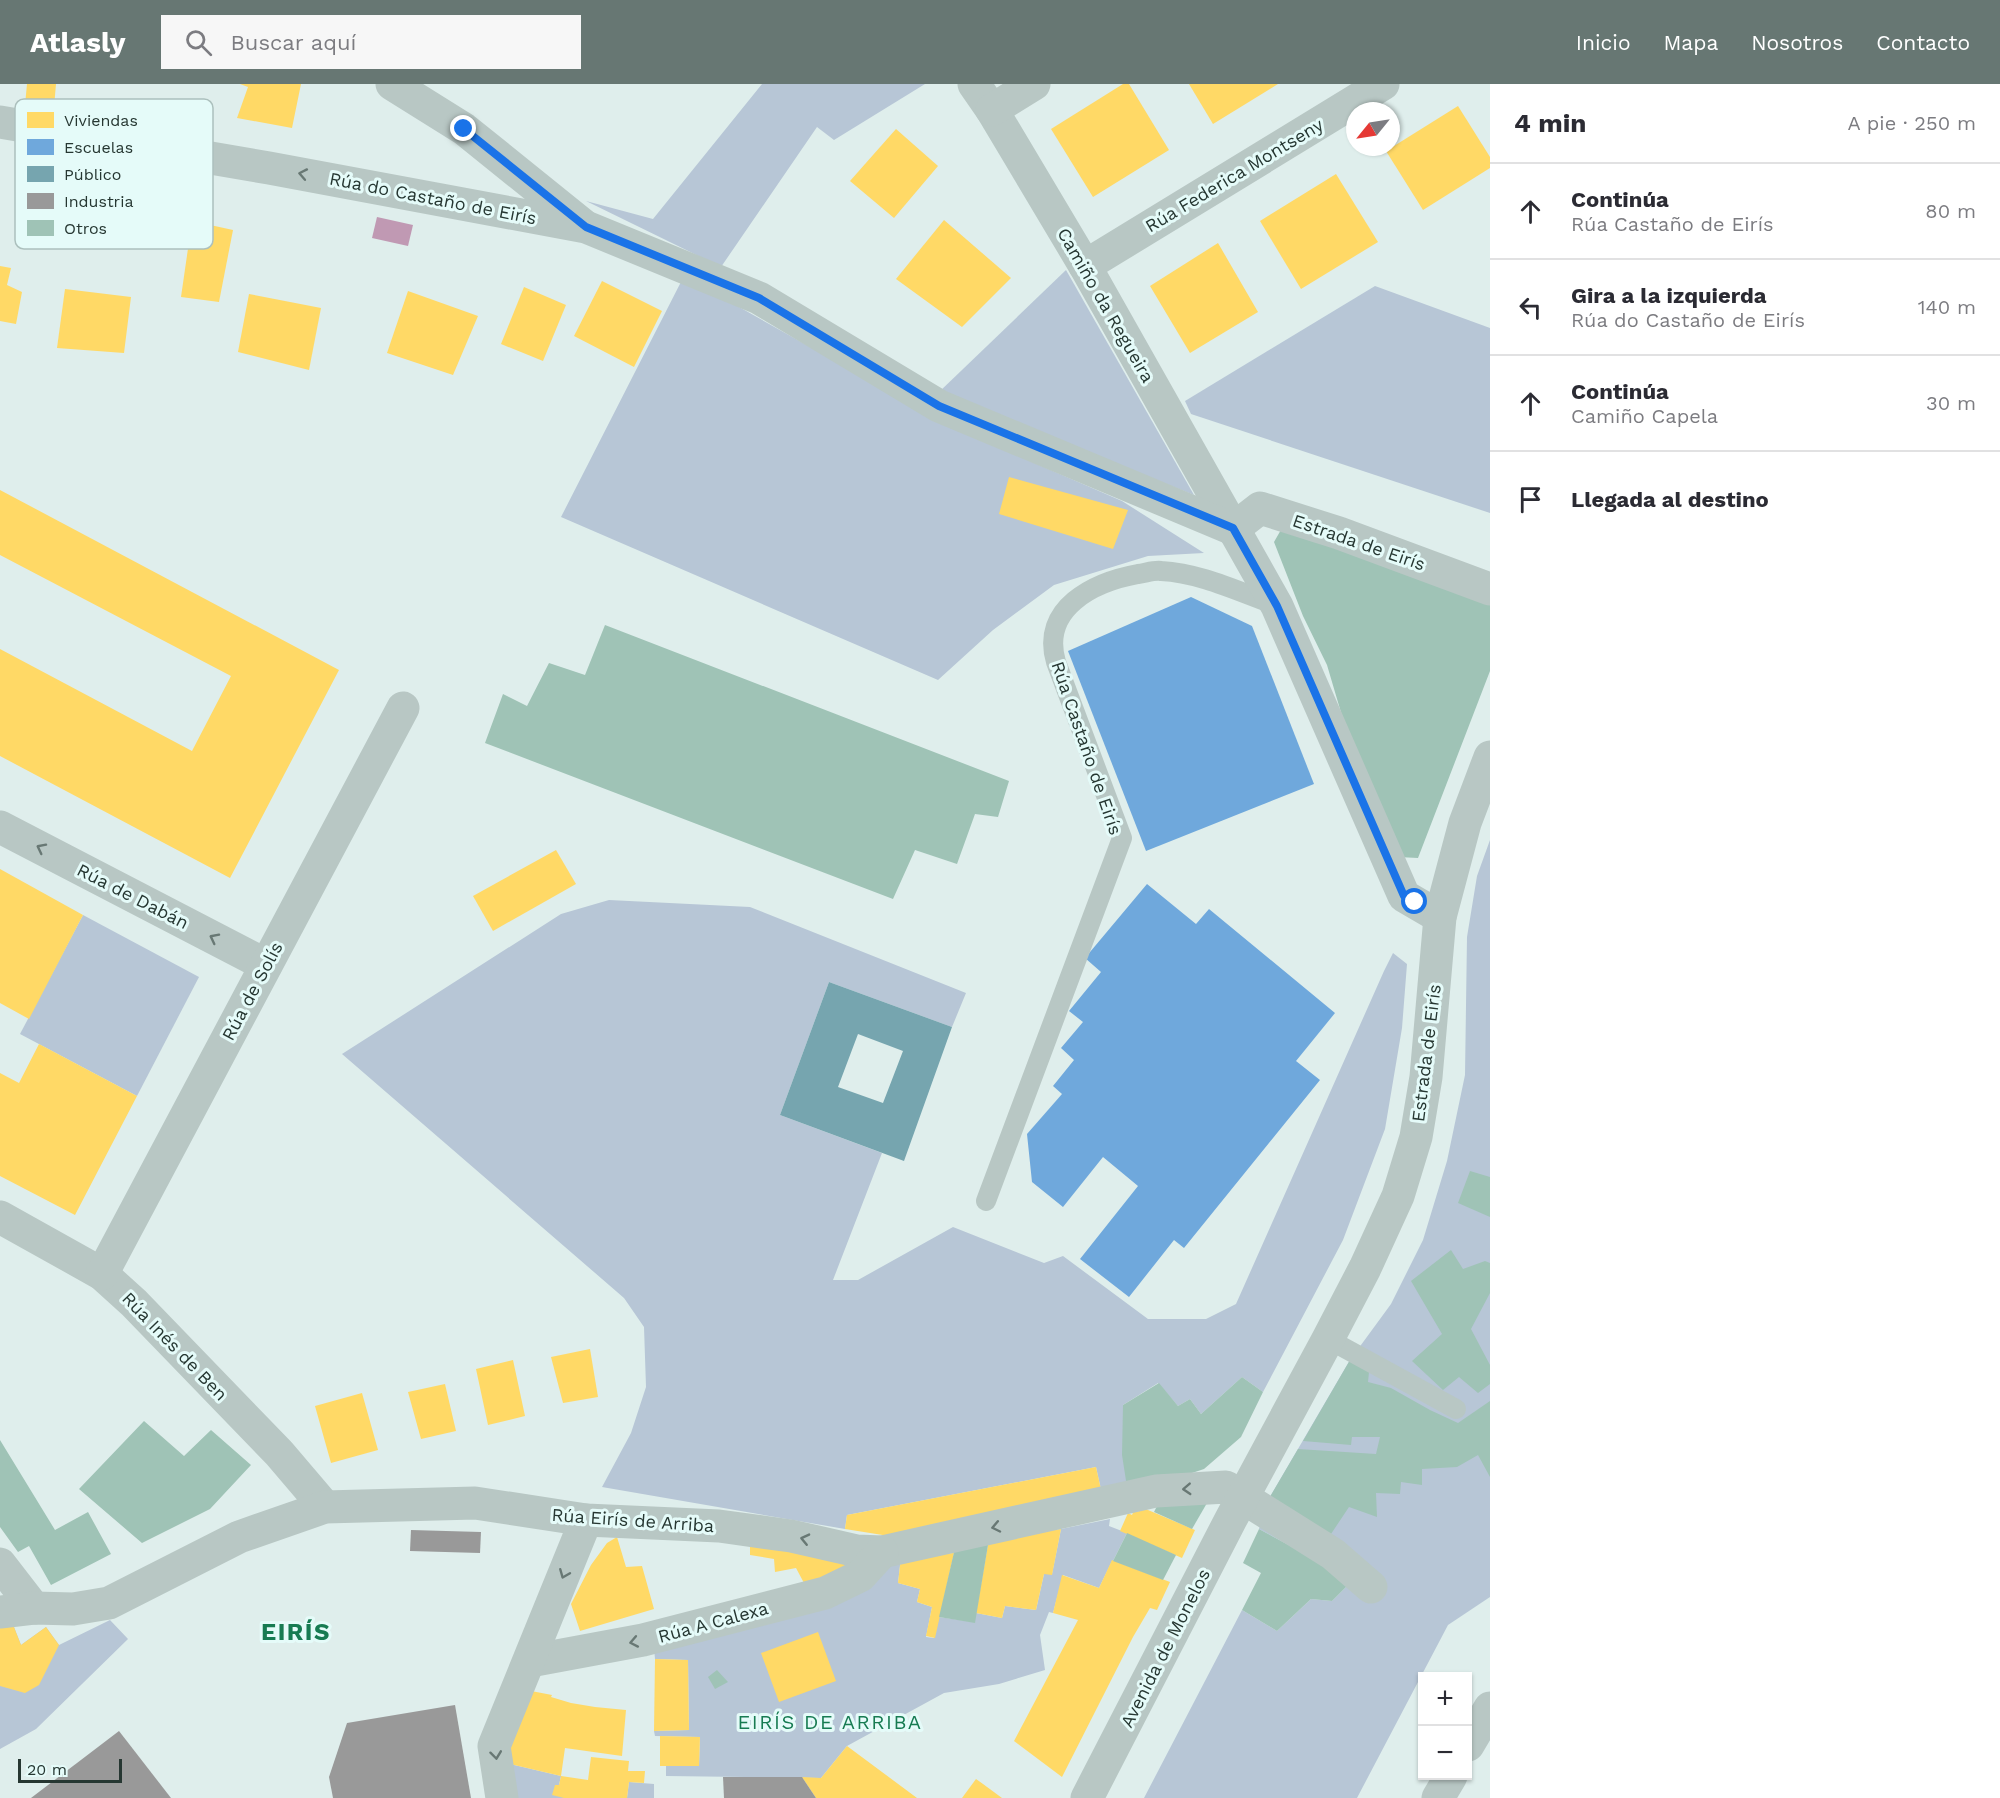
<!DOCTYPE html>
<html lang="es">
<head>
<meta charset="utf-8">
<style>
	body { margin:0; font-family:"Work Sans",sans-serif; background:#f7f7f7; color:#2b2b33 }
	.controls { position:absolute; right:18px; bottom:18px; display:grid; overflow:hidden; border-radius:0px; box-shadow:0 2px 4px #0004 }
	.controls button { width:54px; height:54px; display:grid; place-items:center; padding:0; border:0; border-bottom:2px solid #e1e1e2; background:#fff; color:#2b2b33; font:30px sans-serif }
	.compass { position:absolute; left:1346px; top:18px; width:54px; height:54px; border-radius:50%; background:#fff; box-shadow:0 2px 4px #0004; rotate:240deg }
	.scale { position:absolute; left:18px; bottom:15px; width:104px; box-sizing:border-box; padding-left:6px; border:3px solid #263732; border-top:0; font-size:16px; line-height:21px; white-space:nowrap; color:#263732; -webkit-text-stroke:4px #e5fbf9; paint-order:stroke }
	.stop { position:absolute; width:18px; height:18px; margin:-14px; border:4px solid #1a73e8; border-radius:50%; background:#fff }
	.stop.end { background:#1a73e8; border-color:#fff; box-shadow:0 2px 6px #0008 }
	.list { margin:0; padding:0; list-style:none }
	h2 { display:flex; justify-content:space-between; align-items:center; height:78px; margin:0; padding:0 24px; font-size:26px }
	h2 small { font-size:20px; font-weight:400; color:#7c7c81 }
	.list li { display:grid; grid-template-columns:39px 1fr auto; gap:18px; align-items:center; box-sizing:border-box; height:96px; padding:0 24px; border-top:2px solid #e1e1e2 }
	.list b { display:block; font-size:22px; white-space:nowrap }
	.list p { margin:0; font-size:20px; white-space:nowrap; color:#7c7c81 }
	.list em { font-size:20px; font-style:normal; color:#7c7c81 }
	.icon { flex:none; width:33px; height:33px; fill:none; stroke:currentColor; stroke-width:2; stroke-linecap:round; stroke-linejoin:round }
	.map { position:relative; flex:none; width:1490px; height:1714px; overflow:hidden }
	header { display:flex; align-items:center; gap:36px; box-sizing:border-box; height:84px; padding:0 30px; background:#677773; color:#fff }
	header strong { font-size:28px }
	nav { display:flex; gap:33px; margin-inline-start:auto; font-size:21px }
	.search { width:420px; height:54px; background:#f7f7f7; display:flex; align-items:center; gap:15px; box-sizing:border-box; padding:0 21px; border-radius:0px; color:#7c7c81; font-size:22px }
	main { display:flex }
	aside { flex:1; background:#fff }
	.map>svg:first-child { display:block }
</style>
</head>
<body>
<header>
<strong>Atlasly</strong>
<div class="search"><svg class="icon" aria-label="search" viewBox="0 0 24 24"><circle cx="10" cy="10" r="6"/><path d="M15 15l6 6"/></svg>Buscar aquí</div>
<nav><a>Inicio</a><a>Mapa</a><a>Nosotros</a><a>Contacto</a></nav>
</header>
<main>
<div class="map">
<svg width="1490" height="1714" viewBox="0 0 1490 1714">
	<rect width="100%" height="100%" fill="#dfeeec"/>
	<g fill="#b7c6d6">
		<path d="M762 0H925L834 56 817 43 721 183 586 117 653 135Z"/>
		<path d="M1066 186 1194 411 938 309Z"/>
		<path d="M684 192 956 345 1122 417 1204 469 1148 472 1054 501 993 546 938 596 561 433Z"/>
		<path d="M1375 202 1490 244V429L1191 330 1185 317Z"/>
		<path d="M1490 756V1513L1448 1541 1357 1714H1144L1242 1526 1277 1547 1311 1515 1332 1517 1347 1502 1322 1479 1259 1445 1267 1418 1350 1276 1391 1220 1423 1156 1447 1077 1465 991 1467 853 1477 792Z"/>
		<path d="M609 816 750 823 966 909 952 943 829 898 780 1031 882 1069 833 1196H858L953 1143 1044 1179 1063 1172 1148 1235H1206L1236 1220 1384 887 1393 869 1407 880 1402 944 1385 1045 1343 1156 1263 1308 1242 1293 1201 1330 1190 1315 1178 1322 1158 1299 1123 1321 1127 1403 1102 1410 1096 1383 847 1431 845 1445 602 1403 631 1349 646 1303 644 1243 624 1214 342 970 561 830Z"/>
		<path d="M83 831 199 893 137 1012 20 950Z"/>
		<path d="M1110 1435 1109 1442 1127 1449 1113 1477H1112L1099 1504 1063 1491 1053 1529 1049 1528 1040 1551 1045 1586 999 1600 944 1609 847 1662 821 1694 666 1692V1682H699L700 1653 655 1652 654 1647 689 1646 688 1576 655 1575 654 1564 901 1473 898 1499 920 1505 917 1518 932 1523 926 1553 934 1554 939 1533 974 1538 976 1529 1002 1534 1005 1522 1036 1526 1044 1490H1052L1061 1445Z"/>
		<path d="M110 1536 128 1555 36 1645 0 1665V1540L12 1538 21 1561 46 1543 59 1561Z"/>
		<path d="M510 1680 561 1692 559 1701 564 1714H515Z"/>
		<path d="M629 1698 654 1700V1714H627Z"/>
	</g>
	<path fill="#c099b3" d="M377 133 413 141 408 162 372 154Z"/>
	<g fill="#ffd966">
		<path d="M27 0H56L54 23 25 21Z"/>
		<path d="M240 0H301L292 44 237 34 248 3Z"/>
		<path d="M1123 0H1129L1169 66 1093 113 1051 45Z"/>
		<path d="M1189 0H1278L1213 40Z"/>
		<path d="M1458 22 1490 73V84L1423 126 1386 67Z"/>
		<path d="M896 45 938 82 894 134 850 97Z"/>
		<path d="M1336 90 1378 158 1301 205 1260 137Z"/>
		<path d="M944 136 1011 194 962 243 896 195Z"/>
		<path d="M192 137 233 146 219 218 181 213Z"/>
		<path d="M1218 159 1258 228 1190 269 1150 202Z"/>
		<path d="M0 182 11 184 7 201 22 208 16 240 0 237Z"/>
		<path d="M602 197 662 227 634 283 574 252Z"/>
		<path d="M524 203 566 221 543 277 501 260Z"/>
		<path d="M65 205 131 213 124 269 57 264Z"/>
		<path d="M408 207 478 232 453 291 387 269Z"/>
		<path d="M249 210 321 224 309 286 238 268Z"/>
		<path d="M1009 393 1128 426 1113 465 999 430Z"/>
		<path d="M0 406 339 586 230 794 0 672V565L192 667 231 592 0 471Z"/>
		<path d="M556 766 576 800 493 847 473 812Z"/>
		<path d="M0 785 83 831 29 935 0 919Z"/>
		<path d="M39 960 137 1012 75 1131 0 1092V989L19 999Z"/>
		<path d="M590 1265 598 1313 563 1319 551 1273Z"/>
		<path d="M513 1276 525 1332 488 1341 476 1285Z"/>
		<path d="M445 1300 456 1347 421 1355 408 1308Z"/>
		<path d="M362 1309 378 1366 331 1379 315 1322Z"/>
		<path d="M1096 1383 1102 1410 889 1452 845 1445 847 1431Z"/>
		<path d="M1141 1423 1195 1446 1182 1474 1120 1447 1128 1429 1132 1431 1134 1426 1138 1428Z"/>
		<path d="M1061 1445 1052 1491 1044 1490 1036 1526 1005 1522 1002 1534 976 1529 989 1455Z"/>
		<path d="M617 1453 626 1483 642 1482 654 1525 580 1547 571 1520 591 1481 607 1459Z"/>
		<path d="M750 1458 848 1471 849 1485 804 1499 796 1484 775 1488 774 1475 750 1471Z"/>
		<path d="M954 1469 935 1554 926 1552 932 1523 917 1518 920 1505 898 1499 901 1473Z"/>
		<path d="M1112 1476 1170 1498 1157 1526 1150 1524 1133 1553 1062 1693 1014 1657 1078 1536 1053 1529 1062 1491 1099 1504Z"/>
		<path d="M12 1538 21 1561 46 1543 59 1561 39 1601 25 1609 0 1602V1540Z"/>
		<path d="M818 1548 836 1597 779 1618 761 1569Z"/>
		<path d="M655 1575 688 1576 689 1646 654 1647Z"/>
		<path d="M526 1606 552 1611 551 1613 571 1619 595 1623 626 1626 622 1672 565 1664 561 1692 510 1680 509 1668Z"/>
		<path d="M660 1652 700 1653 699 1682H660Z"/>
		<path d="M847 1662 917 1714H816L802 1693 821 1694Z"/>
		<path d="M591 1673 629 1677 628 1687H645L644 1699 629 1698 627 1714H564L552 1711 555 1701H559L561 1692 588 1696Z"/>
		<path d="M976 1695 983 1700 1002 1714H962Z"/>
	</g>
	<g fill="#6fa8dc">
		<path d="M1191 513 1252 542 1314 700 1146 767 1068 567Z"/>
		<path d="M1147 800 1196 840 1209 825 1335 929 1296 977 1320 996 1184 1164 1174 1156 1129 1213 1080 1175 1138 1102 1103 1073 1063 1123 1032 1098 1027 1050 1062 1010 1053 1002 1074 976 1061 964 1083 938 1069 927 1101 888 1085 874Z"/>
	</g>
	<path fill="#76a5af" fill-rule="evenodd" d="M829 898 952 943 904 1077 780 1031ZM858 950 903 967 883 1019 838 1003Z"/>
	<g fill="#999">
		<path d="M411 1446 481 1448 480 1469 410 1467Z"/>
		<path d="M455 1621 471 1714H333L329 1693 347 1639Z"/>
		<path d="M119 1647 171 1714H31Z"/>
		<path d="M723 1693H802L816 1714H724Z"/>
	</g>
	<g fill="#9fc3b6">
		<path d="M1282 444 1490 520V587L1418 774 1398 773 1345 642 1327 581 1303 532 1274 458Z"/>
		<path d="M605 541 1009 697 998 733 975 730 957 780 915 766 893 815 485 659 503 610 527 622 549 579 585 591Z"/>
		<path d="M1470 1087 1490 1093V1133L1458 1119Z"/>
		<path d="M1451 1166 1463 1185 1485 1177 1490 1179V1209L1471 1245 1490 1281V1300L1478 1309 1459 1293 1443 1306 1412 1277 1442 1250 1411 1197Z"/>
		<path d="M1350 1276 1369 1288 1368 1298 1391 1304 1430 1326 1458 1339 1490 1317V1393L1478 1371 1457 1383 1422 1385V1401L1401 1398 1400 1410 1376 1409 1377 1433 1349 1423 1331 1450 1267 1418 1298 1365 1376 1370 1380 1353H1352L1351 1361 1303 1357Z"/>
		<path d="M1242 1293 1263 1308 1241 1353 1204 1385 1174 1395 1127 1403 1122 1371 1123 1321 1159 1299 1178 1322 1190 1315 1201 1330Z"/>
		<path d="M144 1337 184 1372 211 1346 251 1381 210 1425 142 1459 79 1405Z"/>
		<path d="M0 1356 55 1446 88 1428 111 1470 51 1501 29 1462 18 1468 0 1443Z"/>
		<path d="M1207 1419 1192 1445 1154 1428 1158 1420Z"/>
		<path d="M1259 1445 1322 1479 1347 1502 1332 1517 1311 1515 1277 1547 1242 1526 1261 1489 1243 1479Z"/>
		<path d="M1127 1449 1176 1471 1163 1496 1113 1477Z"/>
		<path d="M989 1455 975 1539 939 1533 955 1464Z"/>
		<path d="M717 1586 728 1598 715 1605 708 1593Z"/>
	</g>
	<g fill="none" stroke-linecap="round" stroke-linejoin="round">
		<g stroke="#b8c7c4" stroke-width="20">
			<path d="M986 1117 1122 754 1056 578C1040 524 1094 498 1138 490 1146 489 1154 486 1161 487 1201 489 1239 508 1276 521"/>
			<path d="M1328 1255 1456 1325"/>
		</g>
		<g stroke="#b8c7c4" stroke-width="33">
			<path d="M392 0 464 45 582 140"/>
			<path d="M974 0 992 26 1085 182 1277 522 1404 812 1440 833"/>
			<path d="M992 26 1034 0"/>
			<path d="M0 38 269 84 586 143 759 214 939 322 1233 445"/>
			<path d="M1085 182 1383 0"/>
			<path d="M1233 445 1260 424 1339 449 1490 505"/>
			<path d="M0 743 266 881"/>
			<path d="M0 1133 102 1190 134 1219 279 1369 325 1423"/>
			<path d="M102 1190 403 624"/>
			<path d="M0 1480 34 1524"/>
			<path d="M0 1528 34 1524 73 1525 109 1519 239 1453 325 1423 475 1419 586 1436 719 1442 791 1452 857 1467 882 1468 1156 1407 1226 1403 1333 1470 1371 1503"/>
			<path d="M530 1577 643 1556 825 1509 860 1492 882 1468"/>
			<path d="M1468 1661 1490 1624"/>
			<path d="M502 1714 494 1662 586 1436"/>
			<path d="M1438 1714 1451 1692"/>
		</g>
		<path stroke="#b8c7c4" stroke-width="33" d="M1087 1714 1231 1435 1328 1255 1365 1184 1398 1112 1416 1053 1426 993 1440 833 1465 739 1490 673"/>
	</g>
	<defs><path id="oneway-chevron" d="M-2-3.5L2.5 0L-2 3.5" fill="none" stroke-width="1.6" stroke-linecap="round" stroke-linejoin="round" transform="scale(1.5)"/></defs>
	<g stroke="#687874">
		<use href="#oneway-chevron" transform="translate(303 90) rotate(-169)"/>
		<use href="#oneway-chevron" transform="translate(41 764) rotate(-153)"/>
		<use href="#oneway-chevron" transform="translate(214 854) rotate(-153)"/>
		<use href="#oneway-chevron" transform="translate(1187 1405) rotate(177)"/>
		<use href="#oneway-chevron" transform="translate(996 1443) rotate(168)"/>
		<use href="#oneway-chevron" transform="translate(805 1455) rotate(-167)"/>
		<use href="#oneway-chevron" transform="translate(564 1490) rotate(112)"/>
		<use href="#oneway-chevron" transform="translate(634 1558) rotate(169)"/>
		<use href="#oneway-chevron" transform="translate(496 1671) rotate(83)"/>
	</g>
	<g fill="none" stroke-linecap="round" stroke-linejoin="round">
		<path stroke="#1a73e8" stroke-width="8" d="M464 45 586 143 759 214 939 322 1233 444 1277 522 1404 812 1415 818"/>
	</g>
	<g text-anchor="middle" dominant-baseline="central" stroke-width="6" stroke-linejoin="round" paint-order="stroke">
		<g font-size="18" fill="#263732" stroke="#e5fbf9">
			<text transform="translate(1234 91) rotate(-31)">Rúa Federica Montseny</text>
			<text transform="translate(433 114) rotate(11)">Rúa do Castaño de Eirís</text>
			<text transform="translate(1106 221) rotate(60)">Camiño da Regueira</text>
			<text transform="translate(1359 458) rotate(19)">Estrada de Eirís</text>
			<text transform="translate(1087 664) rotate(71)">Rúa Castaño de Eirís</text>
			<text transform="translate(133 812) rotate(27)">Rúa de Dabán</text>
			<text transform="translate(252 907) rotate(-62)">Rúa de Solís</text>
			<text transform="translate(1426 969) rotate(-83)">Estrada de Eirís</text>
			<text transform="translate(175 1262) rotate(46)">Rúa Inés de Ben</text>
			<text transform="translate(633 1436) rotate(4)">Rúa Eirís de Arriba</text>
			<text transform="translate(713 1538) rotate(-15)">Rúa A Calexa</text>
			<text transform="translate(1165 1564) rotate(-63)">Avenida de Monelos</text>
		</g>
		<g font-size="20" letter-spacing="1.5" fill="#177b52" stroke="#e5fbf9">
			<text x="830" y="1638">EIRÍS DE ARRIBA</text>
		</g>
		<g font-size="24" font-weight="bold" letter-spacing="1.5" fill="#177b52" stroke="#e5fbf9">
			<text x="296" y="1548">EIRÍS</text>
		</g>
	</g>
	<rect x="15" y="15" width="198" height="150" rx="9" fill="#e5fbf9" stroke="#acc0bd" stroke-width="1.5"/>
	<rect x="27" y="28" width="27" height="16" fill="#ffd966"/>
	<rect x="27" y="55" width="27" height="16" fill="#6fa8dc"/>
	<rect x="27" y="82" width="27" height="16" fill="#76a5af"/>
	<rect x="27" y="109" width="27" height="16" fill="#999"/>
	<rect x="27" y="136" width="27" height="16" fill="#9fc3b6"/>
	<g font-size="16" fill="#263732">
		<text x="64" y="42">Viviendas</text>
		<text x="64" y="69">Escuelas</text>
		<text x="64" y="96">Público</text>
		<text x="64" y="123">Industria</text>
		<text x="64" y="150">Otros</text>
	</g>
</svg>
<div class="controls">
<button>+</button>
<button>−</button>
</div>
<svg class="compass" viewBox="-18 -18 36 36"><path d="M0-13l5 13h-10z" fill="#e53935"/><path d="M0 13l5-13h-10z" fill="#7c7c81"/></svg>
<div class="scale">20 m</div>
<div class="stop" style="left:1415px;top:818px"></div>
<div class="stop end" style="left:464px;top:45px"></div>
</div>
<aside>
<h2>4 min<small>A pie · 250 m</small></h2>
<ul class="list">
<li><svg class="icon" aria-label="ahead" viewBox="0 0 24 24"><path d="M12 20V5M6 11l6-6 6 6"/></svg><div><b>Continúa</b><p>Rúa Castaño de Eirís</p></div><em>80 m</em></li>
<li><svg class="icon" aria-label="left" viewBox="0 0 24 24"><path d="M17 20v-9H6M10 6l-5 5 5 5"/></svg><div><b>Gira a la izquierda</b><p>Rúa do Castaño de Eirís</p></div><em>140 m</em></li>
<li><svg class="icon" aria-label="ahead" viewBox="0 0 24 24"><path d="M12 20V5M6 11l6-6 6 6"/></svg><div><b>Continúa</b><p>Camiño Capela</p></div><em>30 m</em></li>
<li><svg class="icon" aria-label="arrive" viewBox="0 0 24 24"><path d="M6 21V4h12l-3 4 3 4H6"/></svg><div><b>Llegada al destino</b></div></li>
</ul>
</aside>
</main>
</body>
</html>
